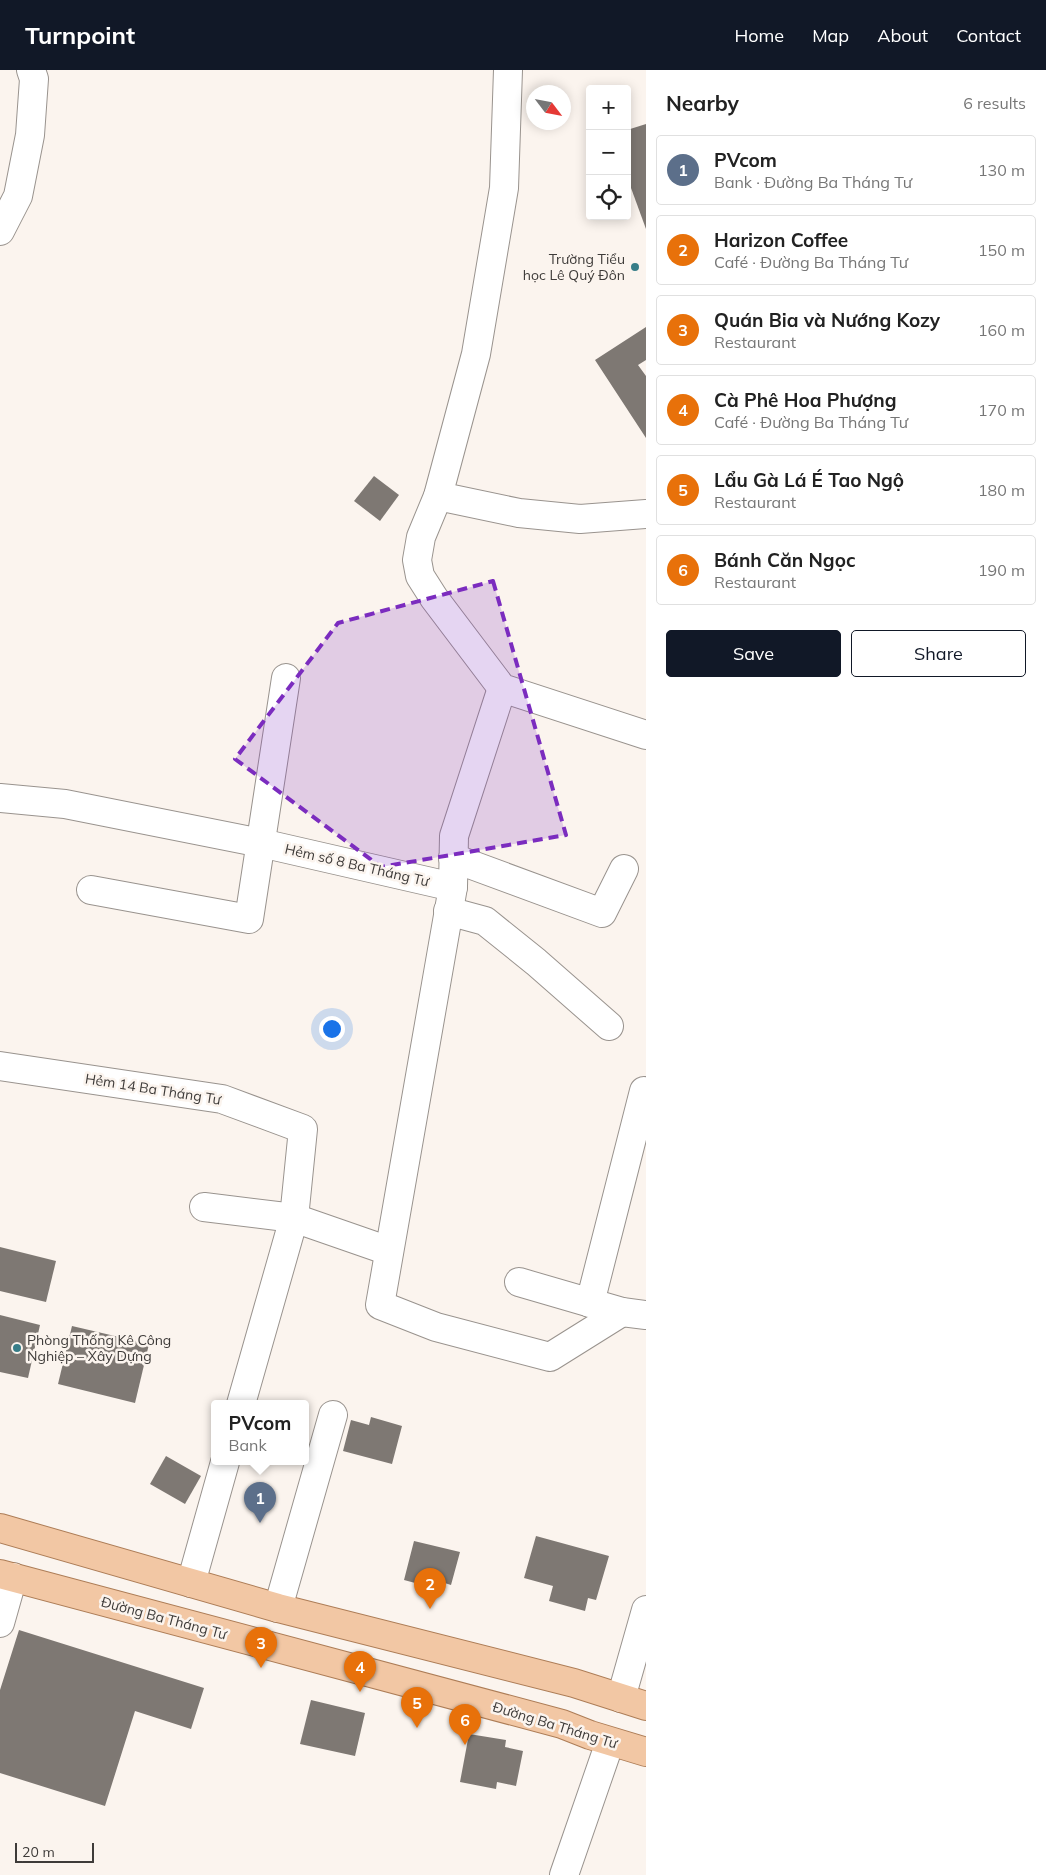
<!DOCTYPE html>
<html lang="en">
<head>
<meta charset="utf-8">
<style>
	body { margin:0; font-family:Mulish,sans-serif; background:#f6f6f6; color:#222 }
	.controls { position:absolute; right:15px; top:15px; display:grid; overflow:hidden; border-radius:5px; box-shadow:0 2px 12px #0003 }
	.controls button { width:45px; height:45px; display:grid; place-items:center; padding:0; border:0; border-bottom:1px solid #e0e0e0; background:#fff; color:#222; font:25px sans-serif }
	.compass { position:absolute; left:526px; top:15px; width:45px; height:45px; border-radius:50%; background:#fff; box-shadow:0 2px 12px #0003; rotate:122deg }
	.scale { position:absolute; left:15px; bottom:12px; width:79px; box-sizing:border-box; padding-left:5px; border:2px solid #3e3b39; border-top:0; font-size:14px; line-height:18px; white-space:nowrap; color:#3e3b39; -webkit-text-stroke:4px #fbf4ee; paint-order:stroke }
	.you { position:absolute; left:331px; top:958px; width:18px; height:18px; margin:-12px; border:4px solid #fff; border-radius:50%; background:#1a73e8; box-shadow:0 0 0 8px #1a73e833 }
	.badge { display:grid; place-items:center; width:32px; height:32px; border-radius:50%; background:#111827; color:#fff; font-size:16px; font-weight:700 }
	.pin { position:absolute; translate:-50% -41px; filter:drop-shadow(0 1px 2px #0008) }
	.pin::after { content:''; position:absolute; top:26px; width:18px; height:15px; background:inherit; clip-path:polygon(0 0,100% 0,50% 100%) }
	.popup { position:absolute; left:211px; top:1330px; width:98px; height:65px; box-sizing:border-box; display:grid; place-content:center; border-radius:5px; background:#fff; filter:drop-shadow(0 1px 4px #0005); font-size:16px; white-space:nowrap; color:#767676 }
	.popup b { font-size:19px; color:#222 }
	.popup::after { content:''; position:absolute; left:50%; top:100%; margin-left:-10px; border:10px solid transparent; border-top-color:#fff }
	.list { margin:0; padding:0; list-style:none }
	h2 { display:flex; justify-content:space-between; align-items:center; height:65px; margin:0; padding:0 20px; font-size:21px }
	h2 small { font-size:16px; font-weight:400; color:#767676 }
	.list li { display:grid; grid-template-columns:32px 1fr auto; gap:15px; align-items:center; box-sizing:border-box; height:70px; margin:0 10px 10px; padding:0 10px; border:1px solid #e0e0e0; border-radius:5px }
	.list b { display:block; font-size:19px; white-space:nowrap }
	.list p { margin:0; font-size:16px; white-space:nowrap; color:#767676 }
	.list em { font-size:16px; font-style:normal; color:#767676 }
	.actions { display:flex; gap:10px; padding:15px 20px }
	.actions a { flex:1; padding:11px 0; border:1px solid #111827; border-radius:5px; text-align:center; font-size:18px; color:#111827 }
	.actions .main { background:#111827; color:#fff }
	.icon { flex:none; width:28px; height:28px; fill:none; stroke:currentColor; stroke-width:2; stroke-linecap:round; stroke-linejoin:round }
	.map { position:relative; flex:none; width:646px; height:1805px; overflow:hidden }
	header { display:flex; align-items:center; gap:30px; box-sizing:border-box; height:70px; padding:0 25px; background:#111827; color:#fff }
	header strong { font-size:24px }
	nav { display:flex; gap:28px; margin-inline-start:auto; font-size:18px }
	main { display:flex }
	aside { flex:1; background:#fff }
	.map>svg:first-child { display:block }
</style>
</head>
<body>
<header>
<strong>Turnpoint</strong>
<nav><a>Home</a><a>Map</a><a>About</a><a>Contact</a></nav>
</header>
<main>
<div class="map">
<svg width="646" height="1805" viewBox="0 0 646 1805">
	<rect width="100%" height="100%" fill="#fbf4ee"/>
	<g fill="#7e7873">
		<path d="M646 54V159L627 107V60Z"/>
		<path d="M646 257V290L638 295 646 306V368L595 290Z"/>
		<path d="M374 406 399 425 380 451 354 431Z"/>
		<path d="M0 1177 56 1191 46 1232 0 1221Z"/>
		<path d="M0 1245 40 1255 28 1308 0 1302Z"/>
		<path d="M72 1256 149 1274 135 1333 58 1314Z"/>
		<path d="M371 1347 402 1356 392 1394 343 1381 351 1350 369 1355Z"/>
		<path d="M166 1386 201 1406 185 1434 150 1414Z"/>
		<path d="M536 1466 609 1486 596 1530 588 1528 585 1541 549 1531 553 1516 524 1508Z"/>
		<path d="M414 1471 460 1482 451 1515 432 1509 430 1517 404 1510Z"/>
		<path d="M19 1560 204 1618 191 1659 135 1641 105 1736 0 1703V1620Z"/>
		<path d="M311 1630 365 1643 355 1686 300 1674Z"/>
		<path d="M469 1664 506 1670 505 1677 523 1681 516 1716 497 1712 496 1719 460 1712Z"/>
	</g>
	<g fill="none" stroke-linecap="round" stroke-linejoin="round">
		<g stroke="#99938e" stroke-width="30">
			<g id="minor">
				<path d="M508 0 504 118 476 284 438 426 421 467 417 490 420 506 434 528 502 618 646 665"/>
				<path d="M0 161 18 126 30 65 34 9 31 0"/>
				<path d="M438 426 519 443 580 449 646 444"/>
				<path d="M502 618 454 766 453 817 380 1235 436 1257 550 1287 622 1242"/>
				<path d="M0 728 65 734 261 773 453 817"/>
				<path d="M453 788 602 843 624 799"/>
				<path d="M91 820 249 849 286 608"/>
				<path d="M448 841 485 851 536 892 609 956"/>
				<path d="M0 996 222 1029 303 1059 294 1148 241 1334"/>
				<path d="M204 1137 294 1148 389 1181"/>
				<path d="M519 1212 622 1242 646 1245"/>
				<path d="M590 1233 644 1021 646 1022"/>
				<path d="M191 1513 225 1392"/>
				<path d="M278 1538 333 1345"/>
				<path d="M0 1553 13 1507"/>
				<path d="M621 1628 646 1540"/>
				<path d="M564 1805 610 1672"/>
			</g>
		</g>
		<g stroke="#ad7d57" stroke-width="30">
			<g id="major">
				<path d="M0 1458 278 1538 574 1613 646 1636"/>
				<path d="M0 1504 562 1654 590 1665 646 1682"/>
			</g>
		</g>
		<use href="#minor" stroke="#fff" stroke-width="28"/>
		<use href="#major" stroke="#f2c7a4" stroke-width="28"/>
	</g>
	<path fill="#7b2cbf" fill-opacity="0.2" stroke="#7b2cbf" stroke-width="4" stroke-dasharray="10 6" stroke-linejoin="round" d="M493 511 566 765 381 797 235 689 338 553Z"/>
	<g fill="#377d88" stroke="#fbf4ee" stroke-width="2">
		<circle cx="635" cy="197" r="5"/>
		<circle cx="17" cy="1278" r="5"/>
	</g>
	<g text-anchor="middle" dominant-baseline="central" stroke-width="5" stroke-linejoin="round" paint-order="stroke">
		<g font-size="14" fill="#3e3b39" stroke="#fbf4ee" text-anchor="end">
			<text x="625" y="189">Trường Tiểu<tspan x="625" dy="16">học Lê Quý Đôn</tspan></text>
			<text x="27" y="1270" text-anchor="start">Phòng Thống Kê Công<tspan x="27" dy="16">Nghiệp – Xây Dựng</tspan></text>
		</g>
		<g font-size="14" fill="#3e3b39" stroke="#fbf4ee">
			<text transform="translate(357 795) rotate(13)">Hẻm số 8 Ba Tháng Tư</text>
			<text transform="translate(153 1019) rotate(9)">Hẻm 14 Ba Tháng Tư</text>
			<text transform="translate(164 1548) rotate(15)">Đường Ba Tháng Tư</text>
			<text transform="translate(555 1655) rotate(17)">Đường Ba Tháng Tư</text>
		</g>
	</g>
</svg>
<div class="controls">
<button>+</button>
<button>−</button>
<button><svg class="icon" aria-label="locate" viewBox="0 0 24 24"><circle cx="12" cy="12" r="6"/><path d="M12 2v4M12 18v4M2 12h4M18 12h4"/></svg></button>
</div>
<svg class="compass" viewBox="-18 -18 36 36"><path d="M0-13l5 13h-10z" fill="#e53935"/><path d="M0 13l5-13h-10z" fill="#767676"/></svg>
<div class="scale">20 m</div>
<div class="you"></div>
<div class="pin badge" style="left:260px;top:1453px;background:#5c6f8a">1</div>
<div class="popup"><b>PVcom</b>Bank</div>
<div class="pin badge" style="left:430px;top:1539px;background:#e8710a">2</div>
<div class="pin badge" style="left:261px;top:1598px;background:#e8710a">3</div>
<div class="pin badge" style="left:360px;top:1622px;background:#e8710a">4</div>
<div class="pin badge" style="left:417px;top:1658px;background:#e8710a">5</div>
<div class="pin badge" style="left:465px;top:1675px;background:#e8710a">6</div>
</div>
<aside>
<h2>Nearby<small>6 results</small></h2>
<ul class="list">
<li><span class="badge" style="background:#5c6f8a">1</span><div><b>PVcom</b><p>Bank · Đường Ba Tháng Tư</p></div><em>130 m</em></li>
<li><span class="badge" style="background:#e8710a">2</span><div><b>Harizon Coffee</b><p>Café · Đường Ba Tháng Tư</p></div><em>150 m</em></li>
<li><span class="badge" style="background:#e8710a">3</span><div><b>Quán Bia và Nướng Kozy</b><p>Restaurant</p></div><em>160 m</em></li>
<li><span class="badge" style="background:#e8710a">4</span><div><b>Cà Phê Hoa Phượng</b><p>Café · Đường Ba Tháng Tư</p></div><em>170 m</em></li>
<li><span class="badge" style="background:#e8710a">5</span><div><b>Lẩu Gà Lá É Tao Ngộ</b><p>Restaurant</p></div><em>180 m</em></li>
<li><span class="badge" style="background:#e8710a">6</span><div><b>Bánh Căn Ngọc</b><p>Restaurant</p></div><em>190 m</em></li>
</ul>
<div class="actions"><a class="main">Save</a><a>Share</a></div>
</aside>
</main>
</body>
</html>
